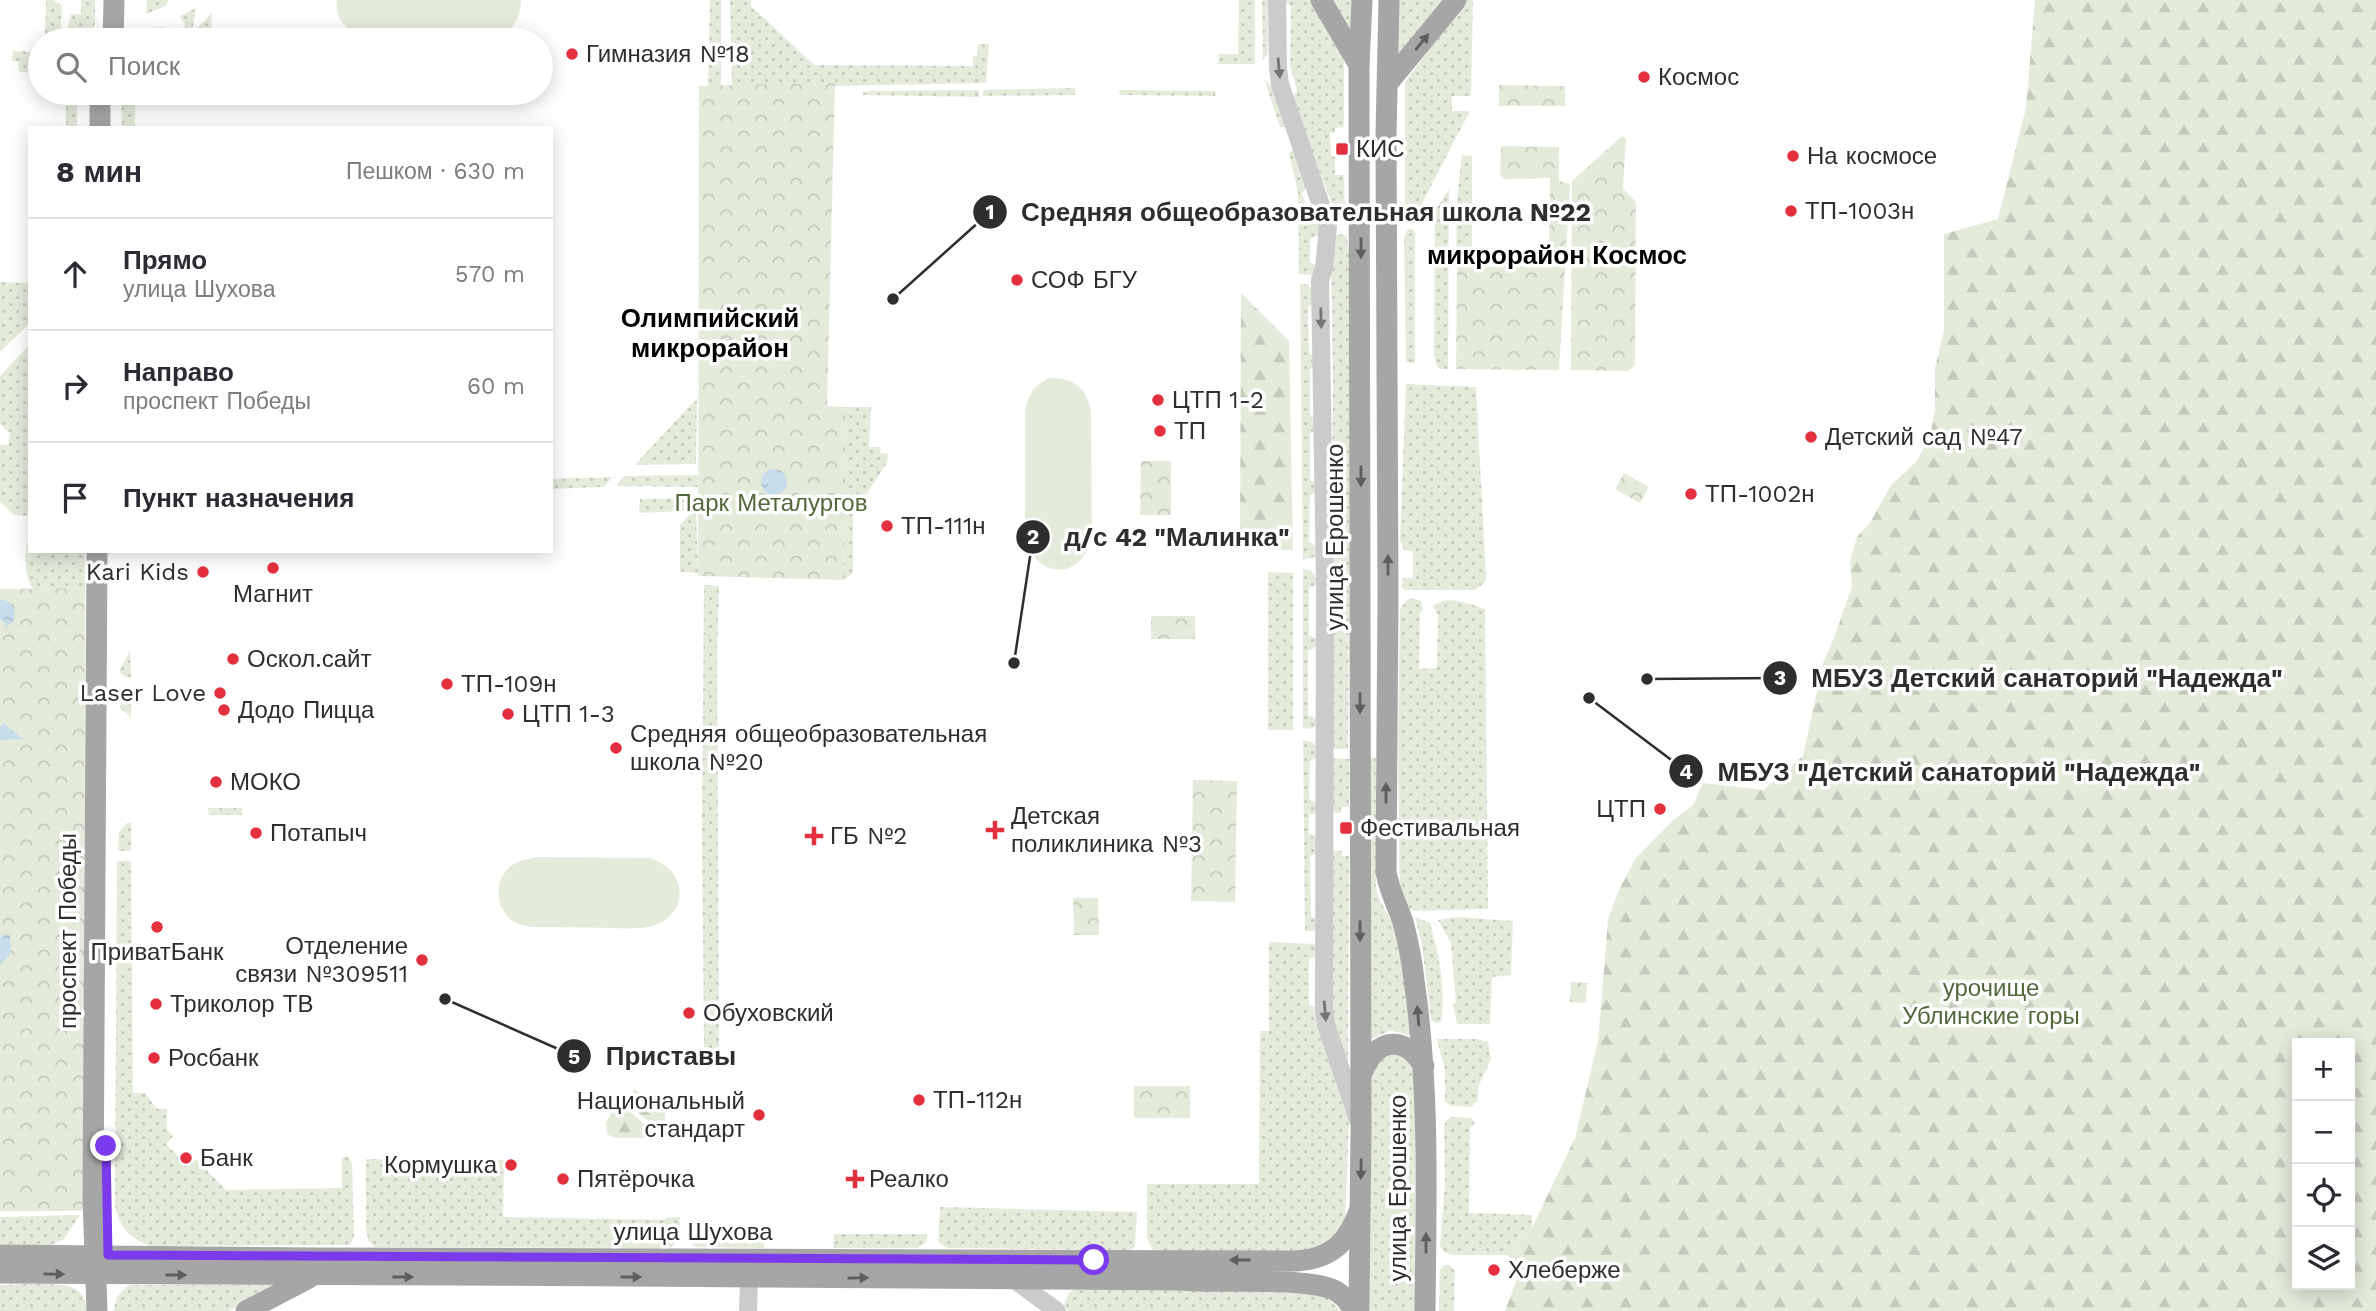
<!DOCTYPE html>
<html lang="ru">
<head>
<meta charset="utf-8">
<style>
	body { margin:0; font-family:"Work Sans",sans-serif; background:#f7f7f7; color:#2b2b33 }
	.controls { position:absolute; right:21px; bottom:21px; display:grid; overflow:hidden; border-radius:0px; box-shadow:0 4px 18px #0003 }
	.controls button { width:63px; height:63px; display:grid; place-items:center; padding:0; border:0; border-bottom:2px solid #e1e1e2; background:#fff; color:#2b2b33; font:35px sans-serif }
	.stop { position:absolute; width:21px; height:21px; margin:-16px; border:5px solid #7c3aed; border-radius:50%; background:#fff }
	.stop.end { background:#7c3aed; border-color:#fff; box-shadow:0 2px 7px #0008 }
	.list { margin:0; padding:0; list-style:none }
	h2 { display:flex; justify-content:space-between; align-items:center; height:91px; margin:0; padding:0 28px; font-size:30px }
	h2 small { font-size:23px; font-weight:400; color:#7c7c81 }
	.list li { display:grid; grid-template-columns:46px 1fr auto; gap:21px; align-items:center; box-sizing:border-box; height:112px; padding:0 28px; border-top:2px solid #e1e1e2 }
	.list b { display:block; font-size:26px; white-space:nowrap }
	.list p { margin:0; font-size:23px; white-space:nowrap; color:#7c7c81 }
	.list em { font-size:23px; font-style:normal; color:#7c7c81 }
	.icon { flex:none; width:38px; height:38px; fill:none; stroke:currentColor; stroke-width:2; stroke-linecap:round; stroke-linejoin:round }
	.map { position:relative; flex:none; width:2376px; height:1311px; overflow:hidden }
	.search { position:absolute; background:#fff; box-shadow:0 4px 18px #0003; left:28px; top:28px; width:525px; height:77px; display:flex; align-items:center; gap:18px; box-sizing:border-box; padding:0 24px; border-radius:38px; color:#7c7c81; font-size:26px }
	.panel { position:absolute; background:#fff; box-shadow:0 4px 18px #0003; left:28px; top:126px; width:525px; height:427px; border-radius:0px }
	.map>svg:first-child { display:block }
</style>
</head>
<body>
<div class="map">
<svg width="2376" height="1311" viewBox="0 0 2376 1311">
	<defs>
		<pattern id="grass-dots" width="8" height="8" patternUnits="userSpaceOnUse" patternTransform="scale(1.75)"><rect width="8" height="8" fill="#e4ebdb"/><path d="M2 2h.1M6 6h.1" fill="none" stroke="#c4cabc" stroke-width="1.8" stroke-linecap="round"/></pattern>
		<pattern id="forest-firs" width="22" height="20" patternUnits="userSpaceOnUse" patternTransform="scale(1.75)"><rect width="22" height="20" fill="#e4ebdb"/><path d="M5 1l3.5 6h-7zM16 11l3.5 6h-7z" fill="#c4cabc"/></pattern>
		<pattern id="park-crowns" width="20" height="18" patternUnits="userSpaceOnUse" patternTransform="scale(1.75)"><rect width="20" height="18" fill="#e4ebdb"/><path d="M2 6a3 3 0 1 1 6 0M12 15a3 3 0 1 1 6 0" fill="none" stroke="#c4cabc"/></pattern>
		<pattern id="water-ripples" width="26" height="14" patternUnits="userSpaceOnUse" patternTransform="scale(1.75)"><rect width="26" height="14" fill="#c7ddeb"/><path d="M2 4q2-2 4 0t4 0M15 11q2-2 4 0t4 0" fill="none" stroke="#abbeca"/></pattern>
	</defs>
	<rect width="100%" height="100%" fill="#fff"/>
	<g fill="url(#grass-dots)">
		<path d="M46 0H53L62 6 60 36 48 37 45 33Z"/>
		<path d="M81 0H95V24L88 38H73L68 35V26L71 14H81Z"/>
		<path d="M147 0H168L167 5 146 14Z"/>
		<path d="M710 0H721V152L707 136Z"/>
		<path d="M730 0H751V6L814 65 973 66V56H977L978 44H989L986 83 732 88Z"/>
		<path d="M1239 0H1255V64H1218L1219 54H1238Z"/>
		<path d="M1262 0H1268V53L1263 60Z"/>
		<path d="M1282 0H1314L1344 60V127L1335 128V133H1330L1331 156 1335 157V175H1344L1345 209 1344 213 1340 215 1334 209 1290 98 1297 91 1290 65 1291 6Z"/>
		<path d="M1328 0H1354L1353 28 1347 29Z"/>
		<path d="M1397 0H1449L1397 57Z"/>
		<path d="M1465 0H1473L1471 96H1452V111H1470L1419 209 1408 211 1405 204V82Z"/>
		<path d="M196 8 192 33 212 13 211 40H175V36L182 31 185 25 180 16Z"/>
		<path d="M163 27 170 35 169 40H145L144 29Z"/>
		<path d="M13 51 35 52V73L19 72 18 61H12Z"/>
		<path d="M1264 78 1272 87 1286 127H1280Z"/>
		<path d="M1075 88V95L983 96V90Z"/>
		<path d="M979 90V97L863 95V91Z"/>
		<path d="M1119 90 1216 91 1215 96 1120 95Z"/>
		<path d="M66 93H83L77 106V128H66Z"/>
		<path d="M121 93H135V128H122Z"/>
		<path d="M1293 150 1308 185 1302 194 1311 224 1318 223 1320 235 1310 239V263L1319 266 1312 275 1299 274 1298 192 1289 153Z"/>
		<path d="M1462 155 1472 156V264H1456L1457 198Z"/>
		<path d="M1449 189 1448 369H1440L1436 364 1434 355 1435 211Z"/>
		<path d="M1408 229 1414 230 1415 235V363L1406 362 1404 237Z"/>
		<path d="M1342 234 1347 237 1349 250V574H1331L1333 381 1331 248 1332 241 1336 235Z"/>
		<path d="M0 282 30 283V323L0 352Z"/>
		<path d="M1300 284H1307L1315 292 1316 301 1308 307 1309 353 1318 357V365L1310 369V416L1319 420 1318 429 1310 433V480L1319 484 1318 492 1310 495 1309 542 1319 548 1315 557 1303 560Z"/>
		<path d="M30 344V516L14 515 0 501V445H8L10 433 0 424V376Z"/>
		<path d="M1406 384 1476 387 1486 578 1484 583 1475 590H1405L1401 587 1403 578H1413V551L1404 550 1400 540Z"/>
		<path d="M697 398 696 464 635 465Z"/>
		<path d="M846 407H871L869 447H881L880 453 888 454 887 463 853 515V573L844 580Z"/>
		<path d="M698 475V487L616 486 624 476Z"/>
		<path d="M612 477 604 487 551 489V479Z"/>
		<path d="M688 498 693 501 684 511 639 513 640 499Z"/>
		<path d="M696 508 698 573 680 572V525Z"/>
		<path d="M30 536V551H85V588L33 589C24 578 23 548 30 536Z"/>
		<path d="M1303 569 1310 570 1317 578 1318 584 1309 588V635L1317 639V647L1308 651V715L1319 720 1314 728 1303 729Z"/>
		<path d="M1268 572 1293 573V730H1268Z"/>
		<path d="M704 585 719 586 717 655 719 1051 704 1050 702 824Z"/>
		<path d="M1331 585H1349L1348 749H1331Z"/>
		<path d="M1413 598 1421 601 1423 610 1420 612 1419 669 1437 668 1438 615 1433 606C1449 594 1469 604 1485 609L1488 909 1413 911 1404 905 1400 899 1398 748 1400 609 1406 601Z"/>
		<path d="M130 651 131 678 124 676 119 671Z"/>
		<path d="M132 693 131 717 120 708 122 695Z"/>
		<path d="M1303 740 1312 742 1318 748 1317 757 1310 761 1309 799 1318 803V812L1309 815V834L1318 838V853L1310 856 1311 916 1318 921V928L1313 931H1305Z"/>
		<path d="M1369 757 1376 758V887C1379 905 1391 916 1396 932 1405 966 1406 1001 1411 1036L1391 1030 1371 1039Z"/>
		<path d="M1330 758 1349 759V807H1341V813L1329 812Z"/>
		<path d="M208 808H242V815H209Z"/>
		<path d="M127 823H131V851H118L119 832Z"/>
		<path d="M1330 851H1342V856H1349L1348 1080 1332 1026Z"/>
		<path d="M117 861H131L133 1093H145L157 1109H167V1130L173 1136 166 1144 188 1166 196 1159 226 1190 342 1188V1157H349L352 1164 354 1236 350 1245 149 1246C129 1237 119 1227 115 1205Z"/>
		<path d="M1415 917 1430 923C1439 954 1446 991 1441 1022L1435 1023 1431 1019 1422 944Z"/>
		<path d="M1457 917 1513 921 1511 975 1492 977 1490 1024H1457L1453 1004 1456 1003 1451 943 1438 920Z"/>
		<path d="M1269 942 1314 944 1318 955 1309 959V1005L1319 1008 1322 1039 1349 1120 1345 1223 1323 1246 1302 1251H1159L1152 1249 1147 1237V1184H1259L1260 1031H1269Z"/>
		<path d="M1437 1039H1478L1488 1042 1491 1059 1478 1087V1100L1471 1107 1452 1106 1445 1102V1069Z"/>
		<path d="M1396 1054 1410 1063 1415 1075V1311H1370L1371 1078C1374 1065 1383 1056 1396 1054Z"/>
		<path d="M1452 1117 1472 1118 1475 1123 1470 1127 1469 1213 1532 1215V1228L1508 1255H1452L1444 1252 1440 1246 1445 1183 1444 1126 1447 1120Z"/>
		<path d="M366 1159 504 1160 503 1217 665 1220V1218L680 1217C679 1229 682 1243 669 1248L375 1247 368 1240 366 1226Z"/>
		<path d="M940 1207 1137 1212 1135 1247 1130 1250 947 1248 938 1242Z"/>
		<path d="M80 1215 64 1239 49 1246H0V1217Z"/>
		<path d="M691 1229 764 1230V1248L696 1247 692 1244Z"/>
		<path d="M834 1234H927L926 1242 918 1248H833Z"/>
		<path d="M1444 1265H1450L1455 1271 1454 1311H1439L1440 1270Z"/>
		<path d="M0 1285C18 1285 66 1280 78 1291 84 1296 87 1304 87 1311H0Z"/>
		<path d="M130 1285H279L228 1311H114C115 1299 119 1291 130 1285Z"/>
		<path d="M1074 1290H1289L1323 1294 1341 1311H1069L1064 1305 1069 1293Z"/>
	</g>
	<g fill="url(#forest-firs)" fill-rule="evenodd">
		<path d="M2035 0H2376V1311H1505L1517 1280 1508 1255 1532 1228 1575 1138 1598 1041 1608 920 1618 892 1636 858 1671 822 1693 805 1703 783 1763 790 1803 756 1823 663 1834 638 1852 587 1850 562 1857 537 1870 523 1891 485 1917 461 1930 436 1935 410V368L1944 330V234L1998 219 2026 108ZM2297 1043H2350V1285H2297Z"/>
		<path d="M1241 293 1289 341 1293 550 1240 548Z"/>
		<path d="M634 1088C641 1097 656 1096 667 1094L665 1106V1124C648 1126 640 1114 629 1102Z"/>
		<path d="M615 1106H625L650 1130 645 1138H615L607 1134 606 1123Z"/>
	</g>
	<g fill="url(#park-crowns)">
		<path d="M835 83 827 406 846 407 844 580 698 576 699 86Z"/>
		<path d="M1499 85 1565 86V106H1499Z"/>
		<path d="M1622 136 1626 138 1623 189 1636 202 1635 365 1628 371 1571 370 1572 181Z"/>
		<path d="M1501 146 1559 147V181L1570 184 1559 370 1456 369 1457 267 1549 265 1550 178 1504 179 1500 175Z"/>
		<path d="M1141 461H1171V515H1140Z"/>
		<path d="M1624 473 1649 487 1640 503 1615 489Z"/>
		<path d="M85 588 84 1207 82 1211H0V589Z"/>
		<rect x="1151" y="616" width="44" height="23"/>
		<path d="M1193 780 1237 781 1235 902 1191 901Z"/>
		<path d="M1073 898H1098L1099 935H1074Z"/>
		<path d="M1571 982 1587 983 1586 1003 1570 1002Z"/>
		<rect x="1134" y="1086" width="56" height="32"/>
	</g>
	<g fill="#e4ebdb">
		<path d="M337 0H521V2C519 27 508 34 485 40L373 38C352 34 334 24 337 0Z"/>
		<path d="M1049 378C1073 377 1087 388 1091 412L1092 537C1081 583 1033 579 1025 534V412C1028 395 1033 386 1049 378Z"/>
		<path d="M538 857 649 858C663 862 676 871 679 887 683 903 671 920 656 925 640 930 623 928 607 928 581 927 556 927 530 927 523 925 516 924 510 919 493 904 495 873 516 863 523 859 531 859 538 857Z"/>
	</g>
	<g fill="url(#water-ripples)">
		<circle cx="774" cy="482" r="13"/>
		<path d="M0 599C11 601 17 609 14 620L5 629V623L0 619Z"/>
		<path d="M3 723 23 739 0 740V727Z"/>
		<path d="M3 934 10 935 11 953 0 965V938Z"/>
	</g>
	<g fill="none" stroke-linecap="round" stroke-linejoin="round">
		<g stroke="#cbcbcb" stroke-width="18">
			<path d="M1277 0 1278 68 1280 84 1328 226 1324 268 1320 280 1325 581 1324 1008 1326 1025 1358 1120"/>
			<path d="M1013 1279 1057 1311"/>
			<path d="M748 1311 749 1278"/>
		</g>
		<g stroke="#a6a6a6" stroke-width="21">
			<path d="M1321 0 1359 65"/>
			<path d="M1389 0 1386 135 1388 597 1386 872C1389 890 1397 905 1403 922 1408 941 1412 961 1414 980 1430 1089 1426 1201 1425 1311"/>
			<path d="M113 40 114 0"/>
			<path d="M1388 83 1456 0"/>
			<path d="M100 128V93"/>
			<path d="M97 551 93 1199 97 1311"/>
			<path d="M1362 1073C1376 1039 1403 1033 1424 1066"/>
			<path d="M0 1255 320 1258 1296 1261C1332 1259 1348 1242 1360 1209"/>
			<path d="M0 1273C393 1277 787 1274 1180 1280 1216 1284 1311 1276 1336 1291 1344 1296 1350 1303 1354 1311"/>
			<path d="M246 1311 309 1278"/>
			<path d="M1359 1311 1361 1128 1359 65 1362 0"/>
		</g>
	</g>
	<defs><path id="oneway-solid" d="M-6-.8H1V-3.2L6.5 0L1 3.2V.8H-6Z" transform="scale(1.75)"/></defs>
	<g fill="#5e5e5e">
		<use href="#oneway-solid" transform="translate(1422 42) rotate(-51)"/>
		<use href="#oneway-solid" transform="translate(1361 248) rotate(90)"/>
		<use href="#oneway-solid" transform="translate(1361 476) rotate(90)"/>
		<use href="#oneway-solid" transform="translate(1388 565) rotate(-90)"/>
		<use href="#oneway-solid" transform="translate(1360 703) rotate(90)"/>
		<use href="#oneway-solid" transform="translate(1386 793) rotate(-90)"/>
		<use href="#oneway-solid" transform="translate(1360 931) rotate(90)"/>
		<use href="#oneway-solid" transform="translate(1418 1016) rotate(-95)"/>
		<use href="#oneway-solid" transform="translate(1361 1169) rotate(91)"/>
		<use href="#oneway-solid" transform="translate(1426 1243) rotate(-90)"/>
		<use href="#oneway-solid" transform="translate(1240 1260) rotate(-180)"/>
		<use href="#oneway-solid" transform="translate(54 1274) rotate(1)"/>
		<use href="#oneway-solid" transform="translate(176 1275)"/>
		<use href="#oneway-solid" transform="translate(403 1277)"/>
		<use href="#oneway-solid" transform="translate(631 1277)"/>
		<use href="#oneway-solid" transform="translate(858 1278) rotate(-1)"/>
	</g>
	<g fill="#757575">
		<use href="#oneway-solid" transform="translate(1279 68) rotate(85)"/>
		<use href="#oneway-solid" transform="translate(1321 318) rotate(89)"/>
		<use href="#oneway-solid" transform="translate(1325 1011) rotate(85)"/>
	</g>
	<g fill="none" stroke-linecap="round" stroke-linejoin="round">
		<path stroke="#7c3aed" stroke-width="9" d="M106 1146 108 1255 1094 1260"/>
	</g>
	<g fill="#e4303e" stroke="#fff" stroke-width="2.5">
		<circle cx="572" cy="54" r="7"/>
		<circle cx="1644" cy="77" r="7"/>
		<rect x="1335" y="142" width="14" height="14" rx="3.5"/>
		<circle cx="1793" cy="156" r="7"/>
		<circle cx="1791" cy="211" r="7"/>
		<circle cx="1017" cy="280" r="7"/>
		<circle cx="1158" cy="400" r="7"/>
		<circle cx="1160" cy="431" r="7"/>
		<circle cx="1811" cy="437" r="7"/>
		<circle cx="1691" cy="494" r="7"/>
		<circle cx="887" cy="526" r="7"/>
		<circle cx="273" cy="568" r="7"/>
		<circle cx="203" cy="572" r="7"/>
		<circle cx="233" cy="659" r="7"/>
		<circle cx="447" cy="684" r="7"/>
		<circle cx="220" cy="693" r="7"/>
		<circle cx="224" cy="710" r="7"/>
		<circle cx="508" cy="714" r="7"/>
		<circle cx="616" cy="748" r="7"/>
		<circle cx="216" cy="782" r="7"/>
		<circle cx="1660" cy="809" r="7"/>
		<rect x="1339" y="821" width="14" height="14" rx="3.5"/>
		<path d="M991.5 819.5h7v7h7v7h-7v7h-7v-7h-7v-7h7z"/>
		<circle cx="256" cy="833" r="7"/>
		<path d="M810.5 825.5h7v7h7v7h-7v7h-7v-7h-7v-7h7z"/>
		<circle cx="157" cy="927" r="7"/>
		<circle cx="422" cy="960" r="7"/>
		<circle cx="156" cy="1004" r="7"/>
		<circle cx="689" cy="1013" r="7"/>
		<circle cx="154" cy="1058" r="7"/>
		<circle cx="919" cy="1100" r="7"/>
		<circle cx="759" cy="1115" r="7"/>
		<circle cx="186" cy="1158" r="7"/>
		<circle cx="511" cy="1165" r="7"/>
		<circle cx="563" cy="1179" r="7"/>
		<path d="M851.5 1168.5h7v7h7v7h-7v7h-7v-7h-7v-7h7z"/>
		<circle cx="1494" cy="1270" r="7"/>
	</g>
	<g text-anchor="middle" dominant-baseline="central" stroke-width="7" stroke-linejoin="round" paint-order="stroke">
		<g font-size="24" fill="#2e2e2e" stroke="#fff" text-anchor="start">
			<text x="586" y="54">Гимназия №18</text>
			<text x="1658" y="77">Космос</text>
			<text x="1356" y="149">КИС</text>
			<text x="1807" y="156">На космосе</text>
			<text x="1805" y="211">ТП-1003н</text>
			<text x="1031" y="280">СОФ БГУ</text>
			<text x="1172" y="400">ЦТП 1-2</text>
			<text x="1174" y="431">ТП</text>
			<text x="1825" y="437">Детский сад №47</text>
			<text x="1705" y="494">ТП-1002н</text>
			<text x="901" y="526">ТП-111н</text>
			<text x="189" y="572" text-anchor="end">Kari Kids</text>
			<text x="273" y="594" text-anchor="middle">Магнит</text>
			<text x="247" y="659">Оскол.сайт</text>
			<text x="461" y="684">ТП-109н</text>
			<text x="206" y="693" text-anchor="end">Laser Love</text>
			<text x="238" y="710">Додо Пицца</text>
			<text x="522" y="714">ЦТП 1-3</text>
			<text x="630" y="734">Средняя общеобразовательная<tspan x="630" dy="28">школа №20</tspan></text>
			<text x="230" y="782">МОКО</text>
			<text x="1646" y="809" text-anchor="end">ЦТП</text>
			<text x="1011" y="816">Детская<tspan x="1011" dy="28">поликлиника №3</tspan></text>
			<text x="1360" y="828">Фестивальная</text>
			<text x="270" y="833">Потапыч</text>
			<text x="830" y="836">ГБ №2</text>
			<text x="408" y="946" text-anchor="end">Отделение<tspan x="408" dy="28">связи №309511</tspan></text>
			<text x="157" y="952" text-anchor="middle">ПриватБанк</text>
			<text x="170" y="1004">Триколор ТВ</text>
			<text x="703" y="1013">Обуховский</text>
			<text x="168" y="1058">Росбанк</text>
			<text x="933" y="1100">ТП-112н</text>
			<text x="745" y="1101" text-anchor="end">Национальный<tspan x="745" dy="28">стандарт</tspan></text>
			<text x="200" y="1158">Банк</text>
			<text x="497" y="1165" text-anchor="end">Кормушка</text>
			<text x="577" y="1179">Пятёрочка</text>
			<text x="869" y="1179">Реалко</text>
			<text x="1508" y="1270">Хлеберже</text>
		</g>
		<g font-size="24" fill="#51693b" stroke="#fff">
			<text x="771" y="503">Парк Металургов</text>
			<text x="1991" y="988">урочище<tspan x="1991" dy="28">Ублинские горы</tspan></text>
		</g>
		<g font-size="24" fill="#2e2e2e" stroke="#fff">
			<text transform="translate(1335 537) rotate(-90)">улица Ерошенко</text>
			<text transform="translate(68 931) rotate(-90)">проспект Победы</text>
			<text transform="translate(1398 1188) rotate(-90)">улица Ерошенко</text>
			<text x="693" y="1232">улица Шухова</text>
		</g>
		<g font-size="26" font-weight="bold" fill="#000" stroke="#fff">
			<text x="1557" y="255">микрорайон Космос</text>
			<text x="710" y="318">Олимпийский<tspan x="710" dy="30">микрорайон</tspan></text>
		</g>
	</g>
	<path fill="none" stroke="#2e2e2e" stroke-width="2.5" d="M893 299L990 212M1014 663L1033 537M1647 679L1780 678M1589 698L1686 771M445 999L574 1056"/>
	<g fill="#2e2e2e" stroke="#fff" stroke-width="2.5">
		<circle cx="893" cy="299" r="7"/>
		<circle cx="1014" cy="663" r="7"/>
		<circle cx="1647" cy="679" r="7"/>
		<circle cx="1589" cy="698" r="7"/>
		<circle cx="445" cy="999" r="7"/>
		<circle cx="990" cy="212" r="18"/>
		<circle cx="1033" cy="537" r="18"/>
		<circle cx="1780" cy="678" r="18"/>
		<circle cx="1686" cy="771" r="18"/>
		<circle cx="574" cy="1056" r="18"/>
	</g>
	<g font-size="21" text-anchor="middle" font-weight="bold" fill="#fff">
		<text x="990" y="219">1</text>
		<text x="1033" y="544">2</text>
		<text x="1780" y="685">3</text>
		<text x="1686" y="779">4</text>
		<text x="574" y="1064">5</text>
	</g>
	<g font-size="26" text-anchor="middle" font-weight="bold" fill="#2e2e2e" stroke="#fff" stroke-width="7" stroke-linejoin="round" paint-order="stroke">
		<text x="1306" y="221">Средняя общеобразовательная школа №22</text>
		<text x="1177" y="546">д/с 42 "Малинка"</text>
		<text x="2047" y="687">МБУЗ Детский санаторий "Надежда"</text>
		<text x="1959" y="781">МБУЗ "Детский санаторий "Надежда"</text>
		<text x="671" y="1065">Приставы</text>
	</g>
</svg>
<div class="controls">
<button>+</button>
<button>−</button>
<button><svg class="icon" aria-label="locate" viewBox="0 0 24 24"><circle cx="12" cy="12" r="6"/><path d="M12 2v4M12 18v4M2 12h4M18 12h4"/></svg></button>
<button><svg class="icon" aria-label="layers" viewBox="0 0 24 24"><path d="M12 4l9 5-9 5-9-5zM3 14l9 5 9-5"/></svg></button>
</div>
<div class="stop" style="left:1094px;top:1260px"></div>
<div class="stop end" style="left:106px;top:1146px"></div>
<div class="search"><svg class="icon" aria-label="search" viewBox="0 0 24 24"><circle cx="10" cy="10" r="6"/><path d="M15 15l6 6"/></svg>Поиск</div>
<section class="panel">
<h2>8 мин<small>Пешком · 630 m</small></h2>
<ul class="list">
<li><svg class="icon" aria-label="ahead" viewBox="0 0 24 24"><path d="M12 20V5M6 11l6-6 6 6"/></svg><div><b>Прямо</b><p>улица Шухова</p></div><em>570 m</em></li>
<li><svg class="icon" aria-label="right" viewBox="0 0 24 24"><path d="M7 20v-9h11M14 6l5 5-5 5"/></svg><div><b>Направо</b><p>проспект Победы</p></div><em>60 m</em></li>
<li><svg class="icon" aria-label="arrive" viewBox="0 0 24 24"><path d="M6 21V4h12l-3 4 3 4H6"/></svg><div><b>Пункт назначения</b></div></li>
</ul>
</section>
</div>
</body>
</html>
